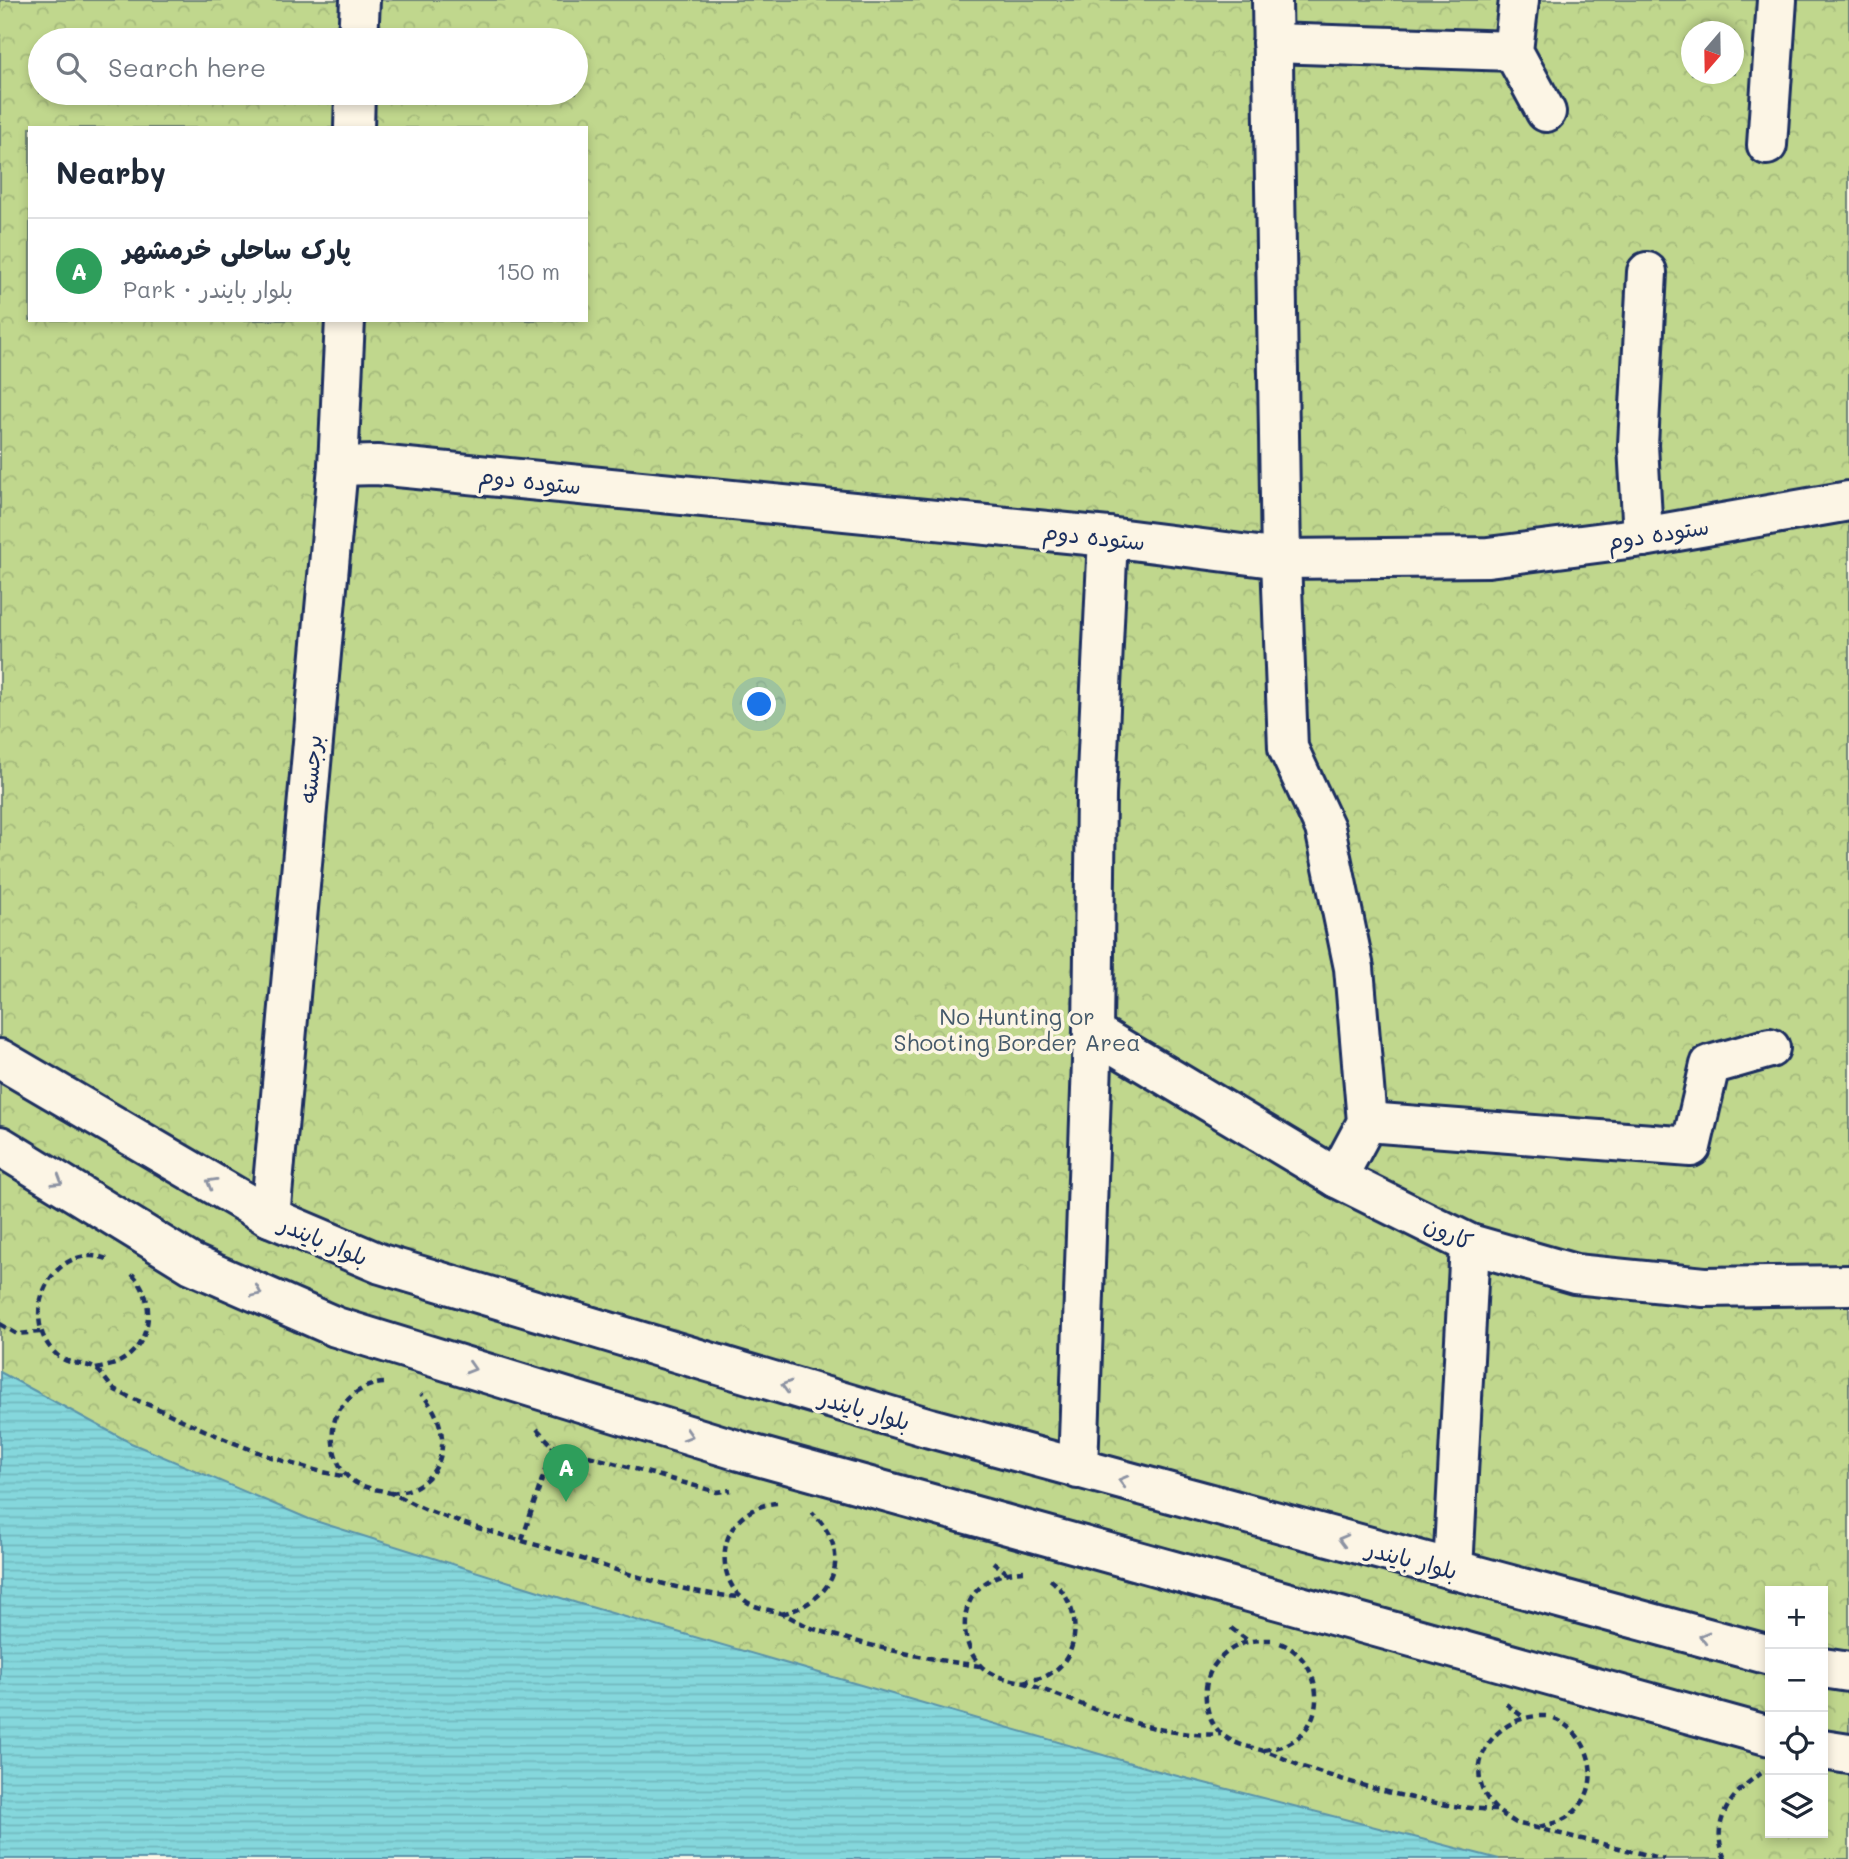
<!DOCTYPE html>
<html lang="en">
<head>
<meta charset="utf-8">
<style>
	body { margin:0; font-family:Mali,"Playpen Sans Arabic",sans-serif; background:#f2f2f3; color:#1f2937 }
	.controls { position:absolute; right:21px; bottom:21px; display:grid; overflow:hidden; border-radius:0px; box-shadow:0 4px 10px #0003 }
	.controls button { width:63px; height:63px; display:grid; place-items:center; padding:0; border:0; border-bottom:2px solid #e0e1e3; background:#fff; color:#1f2937; font:35px sans-serif }
	.compass { position:absolute; left:1681px; top:21px; width:63px; height:63px; border-radius:50%; background:#fff; box-shadow:0 4px 10px #0003; rotate:200deg }
	.you { position:absolute; left:760px; top:705px; width:24px; height:24px; margin:-18px; border:5px solid #fff; border-radius:50%; background:#1a73e8; box-shadow:0 0 0 10px #1a73e833 }
	.badge { display:grid; place-items:center; width:46px; height:46px; border-radius:50%; background:#d93025; color:#fff; font-size:23px; font-weight:700 }
	.pin { position:absolute; translate:-50% -58px; filter:drop-shadow(0 2px 4px #0008) }
	.pin::after { content:''; position:absolute; top:37px; width:24px; height:21px; background:inherit; clip-path:polygon(0 0,100% 0,50% 100%) }
	.list { margin:0; padding:0; list-style:none }
	h2 { display:flex; justify-content:space-between; align-items:center; height:91px; margin:0; padding:0 28px; font-size:30px }
	h2 small { font-size:23px; font-weight:400; color:#747a83 }
	.list li { display:grid; grid-template-columns:46px 1fr auto; gap:21px; align-items:center; box-sizing:border-box; height:105px; padding:0 28px; border-top:2px solid #e0e1e3 }
	.list b { display:block; font-size:26px; white-space:nowrap }
	.list p { margin:0; font-size:23px; white-space:nowrap; color:#747a83 }
	.list em { font-size:23px; font-style:normal; color:#747a83 }
	.icon { flex:none; width:38px; height:38px; fill:none; stroke:currentColor; stroke-width:2; stroke-linecap:round; stroke-linejoin:round }
	.map { position:relative; flex:none; width:1849px; height:1859px; overflow:hidden }
	.search { position:absolute; background:#fff; box-shadow:0 4px 10px #0003; left:28px; top:28px; width:560px; height:77px; display:flex; align-items:center; gap:18px; box-sizing:border-box; padding:0 24px; border-radius:38px; color:#747a83; font-size:26px }
	.panel { position:absolute; background:#fff; box-shadow:0 4px 10px #0003; left:28px; top:126px; width:560px; height:196px; border-radius:0px }
	.map>svg:first-child { display:block }
</style>
</head>
<body>
<div class="map">
<svg width="1849" height="1859" viewBox="0 0 1849 1859">
	<defs>
		<pattern id="park-crowns" width="20" height="18" patternUnits="userSpaceOnUse" patternTransform="scale(1.75)"><rect width="20" height="18" fill="#c0d78d"/><path d="M2 6a3 3 0 1 1 6 0M12 15a3 3 0 1 1 6 0" fill="none" stroke="#a4b97c"/></pattern>
		<pattern id="water-rules" width="6" height="5" patternUnits="userSpaceOnUse" patternTransform="scale(1.75)"><rect width="6" height="5" fill="#85d7dc"/><path d="M0 2.5h6" fill="none" stroke="#72b9bf"/></pattern>
	</defs>
	<rect width="100%" height="100%" fill="#fcf5e5"/>
	<filter id="ink" filterUnits="userSpaceOnUse"><feTurbulence type="fractalNoise" baseFrequency=".0143" numOctaves="2"/><feDisplacementMap in="SourceGraphic" scale="14" xChannelSelector="R" yChannelSelector="G"/><feConvolveMatrix kernelMatrix="1 2 1 2 8 2 1 2 1" color-interpolation-filters="sRGB"/></filter>
	<g filter="url(#ink)">
		<path fill="url(#park-crowns)" stroke="#6e8376" stroke-width="2" fill-rule="evenodd" d="M0 0H1849V1859H0ZM1692 32H1734V74H1692ZM40 40H576V93H40ZM30 128H586V320H30ZM1770 1591H1823V1833H1770Z"/>
		<path fill="url(#water-rules)" stroke="#5b94aa" stroke-width="2" d="M0 1372 131 1443 309 1519 577 1603 1162 1772 1499 1859H0Z"/>
		<g fill="none" stroke-linecap="round" stroke-linejoin="round">
			<g stroke="#1b2f5e" stroke-width="44">
				<g id="minor">
					<path d="M1272 0 1281 559 1288 748 1325 828 1354 968 1367 1122 1337 1178"/>
					<path d="M1519 0 1513 51 1546 112"/>
					<path d="M358 40 360 0"/>
					<path d="M1272 43 1513 51"/>
					<path d="M354 128 355 93"/>
					<path d="M1767 145 1777 0"/>
					<path d="M338 466 377 465 1108 537 1281 559 1488 557 1643 537 1849 501"/>
					<path d="M1643 537 1638 445 1647 272"/>
					<path d="M1093 1032 1337 1178 1470 1244 1575 1274 1704 1287 1849 1285"/>
					<path d="M0 1059 270 1217 381 1264 930 1428 1770 1655"/>
					<path d="M1367 1122 1691 1147 1710 1065 1770 1048"/>
					<path d="M0 1146 192 1264 336 1327 740 1451 1770 1736"/>
					<path d="M270 1217 338 466 345 320"/>
					<path d="M1078 1469 1093 1032 1096 795 1108 537"/>
					<path d="M1453 1570 1470 1244"/>
					<path d="M1823 1668 1849 1672"/>
					<path d="M1823 1750 1849 1754"/>
				</g>
			</g>
			<g stroke="#1b2f5e" stroke-width="4.5" stroke-dasharray="7 5" stroke-linecap="butt">
				<path d="M107 1259C54 1240 18 1314 53 1351 67 1367 82 1361 96 1369 103 1374 108 1384 114 1389 128 1398 148 1404 163 1411 222 1439 283 1466 348 1477"/>
				<path d="M0 1324 17 1334 40 1332"/>
				<path d="M96 1369C103 1367 111 1366 117 1363 152 1347 158 1300 132 1274"/>
				<path d="M384 1383C365 1384 351 1394 340 1409 327 1428 332 1462 349 1478 363 1490 378 1488 393 1494 405 1499 416 1506 427 1510 473 1529 523 1540 570 1555 626 1573 681 1593 740 1597"/>
				<path d="M537 1429 553 1446 717 1492 731 1490"/>
				<path d="M391 1493C398 1492 407 1491 413 1488 453 1469 448 1420 421 1394"/>
				<path d="M777 1503C758 1504 738 1516 730 1533 720 1553 724 1582 741 1597 754 1610 769 1608 785 1615 795 1619 803 1625 814 1629 868 1646 924 1659 980 1666"/>
				<path d="M522 1540 553 1446"/>
				<path d="M993 1562 1006 1572"/>
				<path d="M1024 1571C1002 1572 980 1580 970 1601 960 1621 965 1650 981 1666 994 1679 1009 1678 1025 1683 1088 1705 1153 1739 1221 1734"/>
				<path d="M782 1614C838 1599 853 1553 812 1512"/>
				<path d="M1231 1628 1247 1640"/>
				<path d="M1271 1640C1248 1639 1231 1645 1216 1663 1199 1683 1204 1721 1224 1736 1238 1746 1248 1746 1264 1751 1277 1754 1290 1762 1303 1767 1361 1786 1436 1808 1496 1810"/>
				<path d="M1023 1682C1029 1680 1037 1679 1044 1677 1085 1659 1083 1601 1048 1578"/>
				<path d="M1506 1704 1522 1716"/>
				<path d="M1546 1716C1493 1713 1455 1772 1498 1811 1503 1815 1510 1819 1516 1823L1664 1859"/>
				<path d="M1264 1750C1270 1749 1278 1748 1285 1745 1332 1725 1322 1659 1280 1643"/>
				<path d="M1539 1827C1545 1825 1553 1824 1560 1821 1606 1800 1597 1736 1554 1719"/>
				<path d="M1725 1859C1709 1823 1731 1793 1761 1773"/>
			</g>
			<use href="#minor" stroke="#fcf5e5" stroke-width="38"/>
		</g>
		<defs><path id="oneway-chevron" d="M-2-3.5L2.5 0L-2 3.5" fill="none" stroke-width="1.6" stroke-linecap="round" stroke-linejoin="round" transform="scale(1.75)"/></defs>
		<g stroke="#8c92a2">
			<use href="#oneway-chevron" transform="translate(58 1181) rotate(32)"/>
			<use href="#oneway-chevron" transform="translate(211 1183) rotate(-150)"/>
			<use href="#oneway-chevron" transform="translate(257 1292) rotate(24)"/>
			<use href="#oneway-chevron" transform="translate(471 1368) rotate(17)"/>
			<use href="#oneway-chevron" transform="translate(786 1386) rotate(-164)"/>
			<use href="#oneway-chevron" transform="translate(688 1435) rotate(17)"/>
			<use href="#oneway-chevron" transform="translate(1123 1481) rotate(-165)"/>
			<use href="#oneway-chevron" transform="translate(1343 1540) rotate(-165)"/>
			<use href="#oneway-chevron" transform="translate(1704 1637) rotate(-165)"/>
		</g>
	</g>
	<g text-anchor="middle" dominant-baseline="central" stroke-width="7" stroke-linejoin="round" paint-order="stroke">
		<g font-size="23" fill="#1b2f5e" stroke="#fcf5e5">
			<text transform="translate(530 480) rotate(6)">ستوده دوم</text>
			<text transform="translate(1658 533) rotate(-9)">ستوده دوم</text>
			<text transform="translate(1094 536) rotate(6)">ستوده دوم</text>
			<text transform="translate(310 769) rotate(-85)">برجسته</text>
			<text transform="translate(1449 1232) rotate(25)">کارون</text>
			<text transform="translate(324 1240) rotate(23)">بلوار بایندر</text>
			<text transform="translate(865 1409) rotate(16)">بلوار بایندر</text>
			<text transform="translate(1412 1559) rotate(15)">بلوار بایندر</text>
		</g>
		<g font-size="23" fill="#44596a" stroke="#fcf5e5">
			<text x="1017" y="1016">No Hunting or<tspan x="1017" dy="26">Shooting Border Area</tspan></text>
		</g>
	</g>
</svg>
<div class="controls">
<button>+</button>
<button>−</button>
<button><svg class="icon" aria-label="locate" viewBox="0 0 24 24"><circle cx="12" cy="12" r="6"/><path d="M12 2v4M12 18v4M2 12h4M18 12h4"/></svg></button>
<button><svg class="icon" aria-label="layers" viewBox="0 0 24 24"><path d="M12 4l9 5-9 5-9-5zM3 14l9 5 9-5"/></svg></button>
</div>
<svg class="compass" viewBox="-18 -18 36 36"><path d="M0-13l5 13h-10z" fill="#e53935"/><path d="M0 13l5-13h-10z" fill="#747a83"/></svg>
<div class="you"></div>
<div class="pin badge" style="left:566px;top:1502px;background:#2e9e5b">A</div>
<div class="search"><svg class="icon" aria-label="search" viewBox="0 0 24 24"><circle cx="10" cy="10" r="6"/><path d="M15 15l6 6"/></svg>Search here</div>
<section class="panel">
<h2>Nearby<small></small></h2>
<ul class="list">
<li><span class="badge" style="background:#2e9e5b">A</span><div><b>پارک ساحلی خرمشهر</b><p>Park · بلوار بایندر</p></div><em>150 m</em></li>
</ul>
</section>
</div>
</body>
</html>
